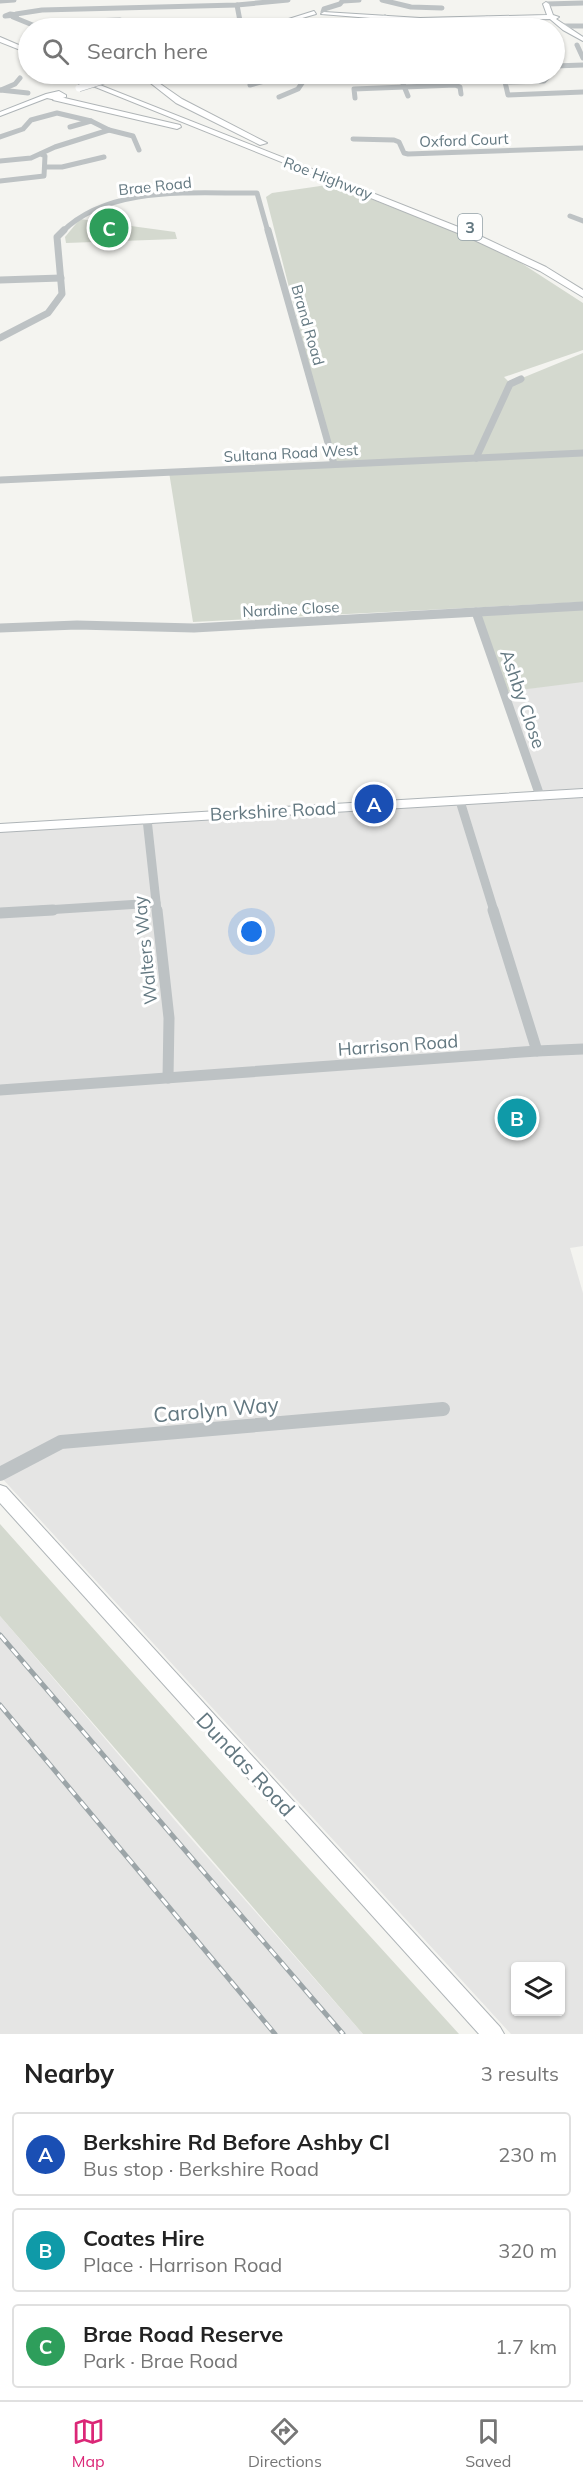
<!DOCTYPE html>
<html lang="en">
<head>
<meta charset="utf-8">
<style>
	body { margin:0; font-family:Mulish,sans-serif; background:#f6f6f6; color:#222 }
	.controls { position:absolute; right:18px; bottom:18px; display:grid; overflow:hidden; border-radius:6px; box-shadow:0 2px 4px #0004 }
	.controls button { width:54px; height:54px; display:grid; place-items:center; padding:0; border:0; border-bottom:2px solid #e0e0e0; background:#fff; color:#222; font:30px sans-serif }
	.you { position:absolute; left:252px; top:932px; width:21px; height:21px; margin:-15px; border:4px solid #fff; border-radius:50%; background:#1a73e8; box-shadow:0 0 0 9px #1a73e833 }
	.badge { display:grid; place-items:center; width:39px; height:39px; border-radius:50%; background:#db2777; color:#fff; font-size:20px; font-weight:700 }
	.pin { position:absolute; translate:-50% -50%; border:3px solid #fff; box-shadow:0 2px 6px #0006 }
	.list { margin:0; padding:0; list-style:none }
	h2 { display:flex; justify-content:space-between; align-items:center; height:78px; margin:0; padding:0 24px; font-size:26px }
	h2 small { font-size:20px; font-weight:400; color:#767676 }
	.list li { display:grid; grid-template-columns:39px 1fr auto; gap:18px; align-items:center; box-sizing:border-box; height:84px; margin:0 12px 12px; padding:0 12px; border:2px solid #e0e0e0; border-radius:6px }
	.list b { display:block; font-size:22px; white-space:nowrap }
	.list p { margin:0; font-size:20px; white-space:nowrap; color:#767676 }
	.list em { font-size:20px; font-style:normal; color:#767676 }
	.icon { flex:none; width:33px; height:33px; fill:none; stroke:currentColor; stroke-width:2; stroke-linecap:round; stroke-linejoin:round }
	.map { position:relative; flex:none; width:583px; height:2034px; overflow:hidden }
	.search { position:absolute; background:#fff; box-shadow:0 2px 4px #0004; left:18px; right:18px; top:18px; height:66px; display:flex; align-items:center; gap:15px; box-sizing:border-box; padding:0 21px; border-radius:33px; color:#767676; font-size:22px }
	.sheet { height:366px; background:#fff }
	nav { display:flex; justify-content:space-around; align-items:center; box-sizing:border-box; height:84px; border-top:2px solid #e0e0e0; background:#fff; font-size:16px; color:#767676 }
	nav a { display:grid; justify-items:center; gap:3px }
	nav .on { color:#db2777 }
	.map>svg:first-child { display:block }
</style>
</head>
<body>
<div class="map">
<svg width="583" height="2034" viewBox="0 0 583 2034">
	<rect width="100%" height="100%" fill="#f4f4f0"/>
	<g fill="#e5e5e4" fill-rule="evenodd">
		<path d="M583 681V1246L570 1248 583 1293V2034H511L0 1476V825L538 793 503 692ZM516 1966H560V2012H516Z"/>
		<path d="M0 1616 179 1825 363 2034H0Z"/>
	</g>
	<g fill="#d4d9cf">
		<path d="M334 184 467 237 518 261 583 303V350L504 377 510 383 583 353V602L193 622 169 472 334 464 266 197 272 193Z"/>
		<path d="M80 219 175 232 177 239 66 243 65 237Z"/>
		<path d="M583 606V682L504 692 476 612Z"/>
		<path d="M0 1524 240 1793 459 2034H363L0 1616Z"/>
	</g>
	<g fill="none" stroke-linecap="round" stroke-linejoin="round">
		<g stroke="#aeb4b7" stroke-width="2">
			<g id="major">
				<path d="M546 2 549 4 553 15 559 17 556 19 583 37V41L563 30 550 19 420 22 321 14 324 12 420 18 547 15 543 4Z"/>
				<path d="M314 11 316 14 268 28H260Z"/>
				<path d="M119 74H128L114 79 111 77Z"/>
				<path d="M59 91 66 95V97L56 100 47 98 0 116V112L46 94Z"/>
				<path d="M583 789V797L0 832V824Z"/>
				<path d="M0 1485 6 1487 500 2027 504 2034H479L0 1503Z"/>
			</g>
		</g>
		<g stroke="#b0b5b7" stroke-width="2">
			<g id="highway">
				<path d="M0 37 28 49V53L0 42Z"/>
				<path d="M63 74H72L476 234 546 267 583 290V297L540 271 470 238Z"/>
				<path d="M139 74H146L182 99 267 143 260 145 176 103Z"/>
				<path d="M56 96 180 125 181 127 177 129 53 100Z"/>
			</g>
		</g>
		<g stroke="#bdc2c4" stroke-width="5">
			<path d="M382 0 411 7 442 8"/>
			<path d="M0 1 14 0"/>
			<path d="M343 1 359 0"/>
			<path d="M546 4 583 3"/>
			<path d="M237 5 240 21 269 26"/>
			<path d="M323 12 324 9 340 4 343 0"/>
			<path d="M10 14 17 15 5 16Z"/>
			<path d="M16 14 42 10 237 5 288 0"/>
			<path d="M13 17 40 28"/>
			<path d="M487 18 495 28"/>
			<path d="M562 26H583"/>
			<path d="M37 27 62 22 120 20"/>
			<path d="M177 28 176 22 240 21"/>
			<path d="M382 28 379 23 385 17"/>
			<path d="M577 45 583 58"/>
			<path d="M554 66 583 65"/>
			<path d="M206 74H226"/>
			<path d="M399 74 408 96"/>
			<path d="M544 74 547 78 544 81 505 82 508 95 583 92"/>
			<path d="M250 85 275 78 303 80"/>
			<path d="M0 90 28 93"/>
			<path d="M1 90 15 84 20 78"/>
			<path d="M279 97 298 89 308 74"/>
			<path d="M355 98 354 89 455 85 460 87 461 94"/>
			<path d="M70 127 91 121"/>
			<path d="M109 130 133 136 139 150"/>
			<path d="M0 137 23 129 31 120 57 113 91 121 109 130 55 147 31 158 0 161"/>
			<path d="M353 139 394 140 399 142 404 153 408 154 583 148"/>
			<path d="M46 167H62L104 157"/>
			<path d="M0 181 44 176 45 156 41 154"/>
			<path d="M570 216 583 221"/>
			<path d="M62 232C110 184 195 194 257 193L268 232"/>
		</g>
		<g stroke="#bdc2c4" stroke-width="7">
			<path d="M268 230 334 464"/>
			<path d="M0 280 61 278"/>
			<path d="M0 338 48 313 62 294 57 237 64 230"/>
			<path d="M476 458 510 384 521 379"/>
			<path d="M0 480 583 453"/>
		</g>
		<g stroke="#bdc2c4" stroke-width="9">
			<path d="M476 612 540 796"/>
			<path d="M0 628 77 625 194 628 583 606"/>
			<path d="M460 801 494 911"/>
			<path d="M147 819 157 911"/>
			<path d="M30 911 156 903"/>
		</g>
		<g stroke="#bdc2c4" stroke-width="11">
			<path d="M157 910 169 1018 168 1078"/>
			<path d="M0 913 53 910"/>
			<path d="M537 1051 583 1049"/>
			<path d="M0 1090 537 1051 493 910"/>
		</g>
		<path stroke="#bdc2c4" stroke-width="14" d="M0 1474 61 1442 443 1409"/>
		<use href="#major" fill="#fff" fill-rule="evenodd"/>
		<use href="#highway" fill="#fff" fill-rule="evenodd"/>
		<g stroke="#9ca5a8" stroke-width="5">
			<g id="rail">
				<path d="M0 1635 343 2034"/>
				<path d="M0 1705 275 2034"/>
			</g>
		</g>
		<use href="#rail" stroke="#fff" stroke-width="3" stroke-dasharray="9" stroke-linecap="butt"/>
		<g stroke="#aeb4b7" stroke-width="8" stroke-linecap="butt">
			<path id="major-bridge" d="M79 88 114 77"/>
		</g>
		<use href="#major-bridge" stroke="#fff" stroke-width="7"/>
	</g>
	<g text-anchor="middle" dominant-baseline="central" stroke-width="6" stroke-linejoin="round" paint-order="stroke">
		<g font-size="15" fill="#637881" stroke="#fff">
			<text transform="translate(464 140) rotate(-2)">Oxford Court</text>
			<text transform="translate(328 178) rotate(21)">Roe Highway</text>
			<text transform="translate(155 186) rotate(-6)">Brae Road</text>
			<text transform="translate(308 325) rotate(74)">Brand Road</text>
			<text transform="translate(291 453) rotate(-3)">Sultana Road West</text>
			<text transform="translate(291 609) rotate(-3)">Nardine Close</text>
		</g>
		<rect fill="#fff" stroke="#92a0a7" stroke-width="1.5" x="458" y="214" width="24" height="26" rx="4.5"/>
		<g font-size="16" font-weight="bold" fill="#637881">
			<text x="470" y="227">3</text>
		</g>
		<g font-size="18" fill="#637881" stroke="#fff">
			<text transform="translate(523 699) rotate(71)">Ashby Close</text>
			<text transform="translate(273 811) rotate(-3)">Berkshire Road</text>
			<text transform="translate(145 950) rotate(-96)">Walters Way</text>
			<text transform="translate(398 1045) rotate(-4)">Harrison Road</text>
		</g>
		<g font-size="21" fill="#637881" stroke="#fff">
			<text transform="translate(216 1409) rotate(-5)">Carolyn Way</text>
			<text transform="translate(246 1764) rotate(47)">Dundas Road</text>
		</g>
	</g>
</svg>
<div class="controls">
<button><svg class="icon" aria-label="layers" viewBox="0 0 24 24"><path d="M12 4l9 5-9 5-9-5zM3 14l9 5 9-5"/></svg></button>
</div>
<div class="you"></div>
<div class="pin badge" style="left:374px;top:804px;background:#1a4fb4">A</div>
<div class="pin badge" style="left:517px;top:1118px;background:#0f9aa8">B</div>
<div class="pin badge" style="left:109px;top:228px;background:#2e9e5b">C</div>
<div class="search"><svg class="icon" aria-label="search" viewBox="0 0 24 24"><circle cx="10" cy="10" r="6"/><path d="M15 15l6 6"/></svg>Search here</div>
</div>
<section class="sheet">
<h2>Nearby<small>3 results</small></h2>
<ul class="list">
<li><span class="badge" style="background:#1a4fb4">A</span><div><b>Berkshire Rd Before Ashby Cl</b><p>Bus stop · Berkshire Road</p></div><em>230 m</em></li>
<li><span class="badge" style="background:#0f9aa8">B</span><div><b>Coates Hire</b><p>Place · Harrison Road</p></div><em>320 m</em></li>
<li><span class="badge" style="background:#2e9e5b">C</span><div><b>Brae Road Reserve</b><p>Park · Brae Road</p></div><em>1.7 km</em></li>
</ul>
</section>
<nav>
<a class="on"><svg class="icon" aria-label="map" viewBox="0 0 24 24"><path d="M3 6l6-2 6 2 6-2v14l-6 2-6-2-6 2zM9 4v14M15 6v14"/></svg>Map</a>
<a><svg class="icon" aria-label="directions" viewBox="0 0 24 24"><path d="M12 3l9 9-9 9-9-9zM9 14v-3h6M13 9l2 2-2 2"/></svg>Directions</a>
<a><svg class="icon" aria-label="saved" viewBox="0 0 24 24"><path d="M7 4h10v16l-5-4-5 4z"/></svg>Saved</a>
</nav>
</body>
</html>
